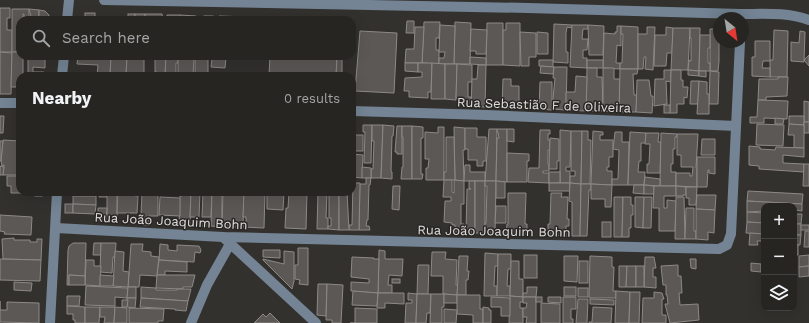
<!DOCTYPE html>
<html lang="en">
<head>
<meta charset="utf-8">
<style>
	body { margin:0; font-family:"Work Sans",sans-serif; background:#2e2d2a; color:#f1f3f6 }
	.controls { position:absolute; right:12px; bottom:12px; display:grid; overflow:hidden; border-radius:8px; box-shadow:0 4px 16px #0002 }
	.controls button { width:36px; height:36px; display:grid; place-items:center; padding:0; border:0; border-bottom:1px solid #424240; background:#262522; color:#f1f3f6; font:20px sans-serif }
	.compass { position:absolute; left:713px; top:12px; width:36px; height:36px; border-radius:50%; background:#262522; box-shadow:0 4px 16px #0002; rotate:150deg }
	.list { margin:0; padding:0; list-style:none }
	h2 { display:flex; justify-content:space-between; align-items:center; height:52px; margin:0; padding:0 16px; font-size:17px }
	h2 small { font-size:13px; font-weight:400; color:#a4a5a5 }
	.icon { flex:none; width:22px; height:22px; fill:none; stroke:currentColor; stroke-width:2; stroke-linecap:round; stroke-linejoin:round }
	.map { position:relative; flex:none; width:809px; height:323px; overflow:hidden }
	.search { position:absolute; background:#262522; box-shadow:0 4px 16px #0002; left:16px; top:16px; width:340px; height:44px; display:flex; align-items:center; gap:10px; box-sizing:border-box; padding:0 14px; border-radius:12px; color:#a4a5a5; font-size:15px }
	.panel { position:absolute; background:#262522; box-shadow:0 4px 16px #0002; left:16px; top:72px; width:340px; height:124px; border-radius:12px }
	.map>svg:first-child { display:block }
</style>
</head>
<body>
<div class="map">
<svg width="809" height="323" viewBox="0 0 809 323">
	<rect width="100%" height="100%" fill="#33312e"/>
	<g fill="#5b5856" stroke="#8d8987">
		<path d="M0 8H10V18H7V30H12V52H0Z"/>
		<path d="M12 9H29V18H24V14H23V18L29 20H20V52H12Z"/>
		<path d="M29 9 39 10V20H32Z"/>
		<path d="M39 10 45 11 49 15V17H46V20H39Z"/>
		<rect x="85" y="13" width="10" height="7"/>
		<rect x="128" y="14" width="7" height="6"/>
		<rect x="135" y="14" width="10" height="6"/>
		<path d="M145 14H162L163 20H145Z"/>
		<path d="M167 15H180L179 20H167Z"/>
		<path d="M180 15 196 16V20H179Z"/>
		<rect x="204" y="16" width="9" height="4"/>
		<path d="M219 16 248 17V20H219Z"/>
		<path d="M407 21H414V33H406Z"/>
		<path d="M424 22H440L439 38H436V50H439V64L422 63Z"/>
		<path d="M455 22 471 23 470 64H454Z"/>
		<path d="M487 23H503V65H486Z"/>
		<path d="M506 23H520V66L503 65V30H506Z"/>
		<path d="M554 24 572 25V28L567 27 566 33V52H568V63L553 62Z"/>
		<path d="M440 25 455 26 454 64H439V58H444L445 52H439Z"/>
		<path d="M572 25H588V29H583L582 39H588L587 50H583V58H587V68L570 67Z"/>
		<path d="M588 25 604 26 603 55H589Z"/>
		<path d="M617 26H621V46L617 45 616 63H620V69L603 68 604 33 615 34V32H617Z"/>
		<path d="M621 26 638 27V69H620V63H622L623 34H621Z"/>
		<path d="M415 27H424L422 63H405L406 49H414Z"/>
		<path d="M647 27H655L653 70 645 69 646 57H644L643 69H638V34H647Z"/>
		<path d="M666 27 673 28 672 53H667L666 66H654L655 35H666Z"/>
		<path d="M673 28H690L688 70H671Z"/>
		<path d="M690 28H700L699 71 688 70 689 60 691 61V38H690Z"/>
		<path d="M471 29 487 30 486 54H476V51H470Z"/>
		<path d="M710 29H719V61L718 71H710Z"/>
		<path d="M774 30 788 31 787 77H770V60H773Z"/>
		<path d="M360 31 397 33 394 93 355 91Z"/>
		<path d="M800 31 805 32 804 62 791 61V42L799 43Z"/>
		<path d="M520 32 536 33V57H529V66H521Z"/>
		<path d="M537 32 548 33V54H537Z"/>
		<path d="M700 35H710V48H708V63H710V71H699Z"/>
		<path d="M755 41H770V61H763L762 68H770V77L752 76V57H755Z"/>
		<path d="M0 52 12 53 11 94H0Z"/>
		<path d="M12 52H20V56H22L23 59V74H28V76H20V87H11Z"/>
		<path d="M809 55V66L804 60Z"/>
		<path d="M28 56H45V68L33 67V72H44V76H28Z"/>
		<path d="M78 56H111L110 76H97L98 65 77 64Z"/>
		<path d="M111 56H127L126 76H110Z"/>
		<path d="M155 56H166L165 76H157V72H155Z"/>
		<path d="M166 56 178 57V63H176V76H165Z"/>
		<rect x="178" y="56" width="17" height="1"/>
		<path d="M195 56H212V58L195 57Z"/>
		<path d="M215 56H247V59L215 58Z"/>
		<path d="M270 56H328V57L337 58 336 76 269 75Z"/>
		<path d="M328 56H342V76H336L337 58 328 57Z"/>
		<path d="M131 57H144V76L126 75 127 58Z"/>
		<path d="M178 57H194L193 76H178Z"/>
		<path d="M195 57 208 58V76H195Z"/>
		<path d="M470 57 486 58V65L470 64Z"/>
		<path d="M212 58H226L225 68 211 67Z"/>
		<path d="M539 60H553V67L539 66Z"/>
		<rect x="587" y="60" width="16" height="8"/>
		<path d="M405 63H418V72L405 71Z"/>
		<path d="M418 63H432L431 92H428V98L409 97V91H404L405 78 422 77V72H418Z"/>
		<path d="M432 63 445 64V99H431Z"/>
		<path d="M445 64H457L456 100 445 99Z"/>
		<path d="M457 64 472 65V82H468V97H471V107H464L465 99 456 98Z"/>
		<path d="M478 65H486L485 107H471L472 79H477Z"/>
		<path d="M541 66 554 67 553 74 540 73Z"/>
		<path d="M554 67H567L566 110 552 109 555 78H553Z"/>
		<path d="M587 68H597V77H602L603 111H586Z"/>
		<path d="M603 68H614V79H620L619 112 603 111Z"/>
		<path d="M620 69H638L637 74H633L634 95H637L636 112H619Z"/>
		<path d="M664 70H671V82L666 81 667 104 654 106 655 79H664Z"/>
		<path d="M671 70H681V80H683V87H688L687 98 684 97V104H677V113H670Z"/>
		<path d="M688 70 699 71V76L688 75Z"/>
		<path d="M699 71H706V77L699 76Z"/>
		<path d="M710 71 719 72 718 104H709Z"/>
		<path d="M576 76 587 77 586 111 566 110V92H575Z"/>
		<path d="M778 77H788L787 96 766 97V100H758L759 79H778Z"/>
		<path d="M503 79H511V86H519V108H502Z"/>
		<path d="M637 80H649L651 96H653L652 113 636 112Z"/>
		<path d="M691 81H699L698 104H690Z"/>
		<path d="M699 81 707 82V94H709V114H697Z"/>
		<path d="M540 82H552V110L539 109Z"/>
		<path d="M758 100 788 101 787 119 764 118V123H750V117H757Z"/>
		<path d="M804 101 809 102V122H804Z"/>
		<rect x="664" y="105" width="6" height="8"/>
		<path d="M0 116H4L3 133H0Z"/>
		<path d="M789 116H804V125L789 124Z"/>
		<path d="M775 118 784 119 783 124H775Z"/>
		<rect x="804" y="122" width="5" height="11"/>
		<path d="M757 124 784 125 783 146 756 145Z"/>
		<path d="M789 124 804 125V148H794V135H788Z"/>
		<path d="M363 125H372L371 163H364L365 132H363Z"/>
		<path d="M372 125H383L381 178H371V169H373L374 141H372Z"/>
		<path d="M383 125 394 126 393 136H392L391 171 392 172V179L381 178Z"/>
		<path d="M397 126H402V154H397V152H395Z"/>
		<path d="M402 126H412V179H401L402 167H403V137H402Z"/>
		<path d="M412 126 423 127V138H421V174H423L422 179H412Z"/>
		<path d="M438 127H444V180H426V168H428L429 159H425V132L438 133Z"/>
		<path d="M454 127 465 128V150H463L464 181 455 180Z"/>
		<path d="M465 128H477V137H486V161H483V166H477V160H468V149H465Z"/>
		<path d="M489 129H497L496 181H485Z"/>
		<path d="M497 129H507V182L496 181 497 138H499L498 132H497Z"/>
		<path d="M507 129H514V142L507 141Z"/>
		<path d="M540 130H550V134H548V140H550V150H548V164H549V171H543V173H549V183L528 182 529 168H539Z"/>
		<path d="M560 130 571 131 570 167H566V171H570V183H560Z"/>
		<path d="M571 131H582L581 184 570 183V176H575V171H571Z"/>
		<path d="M582 131H588V140H591L590 184H581Z"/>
		<path d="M593 131 603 132V135H600V140H613V157H609V167H607V171H612V185L591 184Z"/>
		<path d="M615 132H622V142H629L628 185H612V179H618L619 150 613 149Z"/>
		<path d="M630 132 646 133V143H641V161H639L638 172H645L644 185H628Z"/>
		<path d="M646 133H659L658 142H661L660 173H647V164H649L650 144H645Z"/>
		<path d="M661 133 677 134V137H675V149H673V164H671V172H676V186H660Z"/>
		<path d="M677 134H698L696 168H697V187L676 186V173H690V176H692L693 167H681V155H677Z"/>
		<rect x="352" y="135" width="11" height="16"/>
		<path d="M446 137H454L455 180H444V172H446Z"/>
		<path d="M550 138 559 139V161H557V169H549Z"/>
		<path d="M702 139H715V155H701Z"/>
		<path d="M3 140 20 141V175H3L4 165 2 166 1 160Z"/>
		<path d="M0 141H3L1 161H0Z"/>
		<path d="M749 146 760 147V149L775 150 776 147 804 148V157L783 155V163L804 164V172L759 169V166L749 165Z"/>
		<path d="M507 153 529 154V161H527V182H507Z"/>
		<path d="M352 154 363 155 362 178 352 177Z"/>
		<path d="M697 157H715V174L709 173V170H708L707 187H697Z"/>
		<path d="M804 164H809V186H803Z"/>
		<path d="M465 165H470V172H485V181H464Z"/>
		<path d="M0 166 4 167 3 175H0Z"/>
		<path d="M362 167 371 168V178H362Z"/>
		<rect x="549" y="172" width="11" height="11"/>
		<path d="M7 176H20V192H33V193H11V186H7Z"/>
		<path d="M645 177 660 179V186L644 185Z"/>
		<path d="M366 178H371L370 185H369L368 220H367L366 226H369L370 230H359L360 184H366Z"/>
		<path d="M444 180H452V192L454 193V180L464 181V204H461V224H464V233L455 232V225H452V223L444 222 445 201H451V197H443Z"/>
		<path d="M469 181H475V233H466L467 189H471L469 188Z"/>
		<rect x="475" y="181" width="10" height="52"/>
		<path d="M485 181H496L495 234 485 233V223H486L487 186H485Z"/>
		<path d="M496 181 505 182V198H496Z"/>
		<path d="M353 183H360L359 230H349V225H352Z"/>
		<rect x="549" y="183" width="21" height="8"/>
		<path d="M570 183 581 184 580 236H572V202L569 201Z"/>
		<path d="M581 184H591V190H589L587 236H580Z"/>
		<path d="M591 184 612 185 611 207H605V199H591Z"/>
		<path d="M634 185H644V194L633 193Z"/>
		<path d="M644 185 654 186V194H644Z"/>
		<path d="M393 186H400L399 210 392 209Z"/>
		<path d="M654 186H676V196H664V208H667V200L676 201 675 231H659V208H653Z"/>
		<path d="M676 186 686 187V195H683V196H676Z"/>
		<path d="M686 187H697L696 205H689V198H686Z"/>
		<path d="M748 191 803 194 802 204 747 201Z"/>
		<rect x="35" y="192" width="7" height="4"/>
		<path d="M100 192H107V197H99Z"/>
		<path d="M107 192H117V217L107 216Z"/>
		<path d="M118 192H132V193H127V195L138 196 137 213H117Z"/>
		<path d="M142 192H158V216H149V225H143V216L141 215Z"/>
		<path d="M172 192H180V195H171Z"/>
		<path d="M182 192H191L190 226H179L180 196H182Z"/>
		<path d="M191 192H200L199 217H190Z"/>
		<path d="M203 192H212L211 217H202Z"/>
		<path d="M212 192H222V227L211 226Z"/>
		<path d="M223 192H244L243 227H222Z"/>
		<path d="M244 192H265L264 228 243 227V223H246V217H243Z"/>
		<path d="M267 192H284L283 210 267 209Z"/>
		<path d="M289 192H307L306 229 285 228 286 208H288Z"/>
		<path d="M318 192H327L326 218H328V229H317Z"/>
		<path d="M329 192H339V230L328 229V226H331V218H329Z"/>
		<path d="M339 192H347L349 230H339Z"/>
		<path d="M508 193H526L525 224H527V234H506L507 224H508Z"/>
		<path d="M551 193H562L561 197H568L567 219H569V226H566V231H569L568 236 548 235V224H550Z"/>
		<path d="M697 195H716L715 210 696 209Z"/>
		<path d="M73 196H96V205L73 204Z"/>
		<path d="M160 197 180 198V216L159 215Z"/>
		<path d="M614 197H623L622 237H614Z"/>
		<path d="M623 197H631V205H633V215H631V228H629V237H622Z"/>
		<path d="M635 197H644L643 228 635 227Z"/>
		<path d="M644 197H652L651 228H643Z"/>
		<path d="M676 197H684L685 239H675Z"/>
		<path d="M747 201 802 204V211L794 210V206H764V211L747 212Z"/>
		<rect x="65" y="204" width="8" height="9"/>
		<path d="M73 204 96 205 95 214 73 213Z"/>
		<path d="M496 206H506V223H495Z"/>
		<path d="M98 208H107L106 220H98Z"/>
		<path d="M686 208H694V231H696V239H685Z"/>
		<path d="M696 209 715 210 714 233 708 232V240L696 239Z"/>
		<path d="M747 212 764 213V223L747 222Z"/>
		<path d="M794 214H802L801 224H794Z"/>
		<path d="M0 215 32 217 31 235 4 234 5 232 0 231Z"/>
		<path d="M200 221 211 222V226H200Z"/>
		<rect x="602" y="222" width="9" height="15"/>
		<path d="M747 222 764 223V234L746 233Z"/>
		<rect x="794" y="224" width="7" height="11"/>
		<rect x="801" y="225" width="8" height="5"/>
		<path d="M805 231H809V247H804Z"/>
		<path d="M750 233 764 234V241H757L758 245H749Z"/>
		<path d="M794 235H801L800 245H794Z"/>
		<path d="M14 238V240H30V242H37V239H42L41 260 3 259 2 239Z"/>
		<path d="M73 243H86L85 276 69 275V285H67L68 250 69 246Z"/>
		<path d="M94 243H101V255H93Z"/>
		<path d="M101 243H116L115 257H113L112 273 100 272Z"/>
		<path d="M131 244H143L142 251 151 252V256L159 257 157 276 140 275 139 287H128Z"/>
		<path d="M160 244 168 245V250L177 251V245L197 246H199L201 250 200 253 195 252 194 262 159 260Z"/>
		<rect x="794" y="245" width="4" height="10"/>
		<path d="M298 248H308V285L299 284 300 280 295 279V265H298Z"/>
		<path d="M263 250H280V258L263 257Z"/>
		<path d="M379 250 385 251V259H403L402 276 389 275 388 285H392V293H378Z"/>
		<path d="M115 251 124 252 123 271 129 272 128 287 113 286Z"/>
		<path d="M284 251 294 252V281L292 289 263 260V259L284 264Z"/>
		<path d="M432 252H446L445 259 457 260 456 285H458L457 295 443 294V276H431Z"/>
		<path d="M485 253 498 254V266H495L494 286H497V296H484Z"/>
		<path d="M498 254H511V269H508L507 286H510V296H497Z"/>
		<rect x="524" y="255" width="13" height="23"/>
		<path d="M809 255V266L799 267V256Z"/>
		<path d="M459 256H468L467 271H469L468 280H466V295H457Z"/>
		<path d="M564 256H578L577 282 564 281Z"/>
		<path d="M590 256 612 257V267H614L613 291H616V298H589Z"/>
		<path d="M352 257 374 258V259H379L378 293 351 291V282L369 283V279L351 277Z"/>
		<path d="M645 257H654L656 268H653V277H656V288L644 287Z"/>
		<path d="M0 259 41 260 40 281 0 280Z"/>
		<path d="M690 259H696V269L691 268Z"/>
		<path d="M86 260H94V266H101L100 286 85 285Z"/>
		<path d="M159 260 187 262V272L165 271V275H157Z"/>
		<path d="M511 261H519V279H523V297L510 296Z"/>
		<rect x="579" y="261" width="9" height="22"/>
		<path d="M751 263 761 264V272L751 271Z"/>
		<path d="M418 265H429L428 294H417Z"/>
		<path d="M678 265V276H681L682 293H679L680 305 698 304 699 320 670 323 665 304H668L667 295H666V285H663L661 266Z"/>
		<path d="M619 266H627L626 287H619Z"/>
		<path d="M627 266H636V287H626Z"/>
		<rect x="636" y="266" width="8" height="21"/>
		<path d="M809 266V276L799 277V267Z"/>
		<path d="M69 275 85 276V285H69Z"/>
		<path d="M100 275 114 276 113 286H100Z"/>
		<path d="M157 275H195L192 287H183V289L156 288Z"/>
		<rect x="392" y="279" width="8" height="4"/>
		<path d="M14 282 32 283 31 291 14 290Z"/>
		<path d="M318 284H327L326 316 317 315Z"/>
		<path d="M327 284 343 285 341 323H332V320H326Z"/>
		<path d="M86 286 127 288H128L127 298 115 297V306L85 305Z"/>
		<path d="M128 287H136V298H127Z"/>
		<path d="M141 287 156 288V290H177V289H191L188 301 141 298Z"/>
		<path d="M527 287H537L536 297H523V293H527Z"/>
		<rect x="564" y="287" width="12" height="9"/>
		<rect x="578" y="288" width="10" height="9"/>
		<path d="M353 291 378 293 377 306 352 305Z"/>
		<path d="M616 291 630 292 629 323H615Z"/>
		<path d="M630 292H640L639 323H629Z"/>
		<path d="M654 292 662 293 664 299H662V315H666V323H642L643 298H654Z"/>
		<path d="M378 293H404V304L385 303V308H377Z"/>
		<path d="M408 293 417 294 416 323H405L406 303H412V300H408Z"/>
		<path d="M417 294H431L430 313H427L426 323H416Z"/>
		<path d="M431 294H444V307H442V323H430Z"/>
		<path d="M444 294 457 295V303H444Z"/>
		<path d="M457 295H480V309H483V323H473V315L457 314Z"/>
		<path d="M67 296H80L79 306H67Z"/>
		<path d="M510 296 523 297V302H520V308H523V323H509Z"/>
		<path d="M491 297 510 298V316H501V307H491Z"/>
		<path d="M523 297H536V323H526L527 317H523V308H526L527 303H523Z"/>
		<rect x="536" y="297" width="6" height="5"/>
		<path d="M548 297H561V303L548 302Z"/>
		<path d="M563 297H576V309H571V319H573V323H563Z"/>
		<path d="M127 298H136L135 308 127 307Z"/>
		<path d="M141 298 188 301 186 311 175 310V309L140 307Z"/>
		<path d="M578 299H588L587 323H576Z"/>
		<path d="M590 299 614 300V305L590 304Z"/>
		<path d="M122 300H128L127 307H122Z"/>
		<path d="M0 301V310H7V302L39 303V323L0 322Z"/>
		<path d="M541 303 560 304V323H541Z"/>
		<path d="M67 306 85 307V323H75V320H73V314H67Z"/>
		<path d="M85 307H100L99 323H85Z"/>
		<path d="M100 307H115L114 323H104L105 317H100Z"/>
		<path d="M115 307 127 308V323H114Z"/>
		<path d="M483 307 489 308V310H491V323H483Z"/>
		<path d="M593 307 612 308 611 323H589V322H592Z"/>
		<path d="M129 308 164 309 163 321H158V323H129Z"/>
		<path d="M355 308 377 309V323H350H355Z"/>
		<path d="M444 309 457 310 456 323H444Z"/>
		<path d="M270 313 280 323H254L263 314 266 317Z"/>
	</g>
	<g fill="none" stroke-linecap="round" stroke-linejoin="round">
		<g stroke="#748494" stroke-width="10">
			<path d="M104 0 528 8 741 14C764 14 787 12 809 20"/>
			<path d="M67 20 69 0"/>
			<path d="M62 76 64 56"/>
			<path d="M0 103H20"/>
			<path d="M352 111 487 115 736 126"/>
			<path d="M56 228 223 237 719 249 727 245 731 234 740 42"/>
			<path d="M223 237 316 323"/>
			<path d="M50 323 57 192"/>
			<path d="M191 323 207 285 230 244"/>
		</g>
	</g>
	<g text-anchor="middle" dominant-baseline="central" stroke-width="3" stroke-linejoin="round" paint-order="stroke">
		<g font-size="13" fill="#e0dedd" stroke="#292724">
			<text transform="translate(544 105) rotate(2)">Rua Sebastião F de Oliveira</text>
			<text transform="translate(171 221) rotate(3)">Rua João Joaquim Bohn</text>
			<text transform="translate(494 231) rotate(1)">Rua João Joaquim Bohn</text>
		</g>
	</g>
</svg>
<div class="controls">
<button>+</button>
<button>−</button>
<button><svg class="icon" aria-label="layers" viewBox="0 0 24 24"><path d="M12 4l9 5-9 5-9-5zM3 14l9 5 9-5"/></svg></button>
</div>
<svg class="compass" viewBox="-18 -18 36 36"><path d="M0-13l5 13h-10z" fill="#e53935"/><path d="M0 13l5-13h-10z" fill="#a4a5a5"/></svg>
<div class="search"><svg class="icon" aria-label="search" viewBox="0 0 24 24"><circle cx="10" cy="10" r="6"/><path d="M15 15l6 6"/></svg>Search here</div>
<section class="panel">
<h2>Nearby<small>0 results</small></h2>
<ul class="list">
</ul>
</section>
</div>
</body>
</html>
